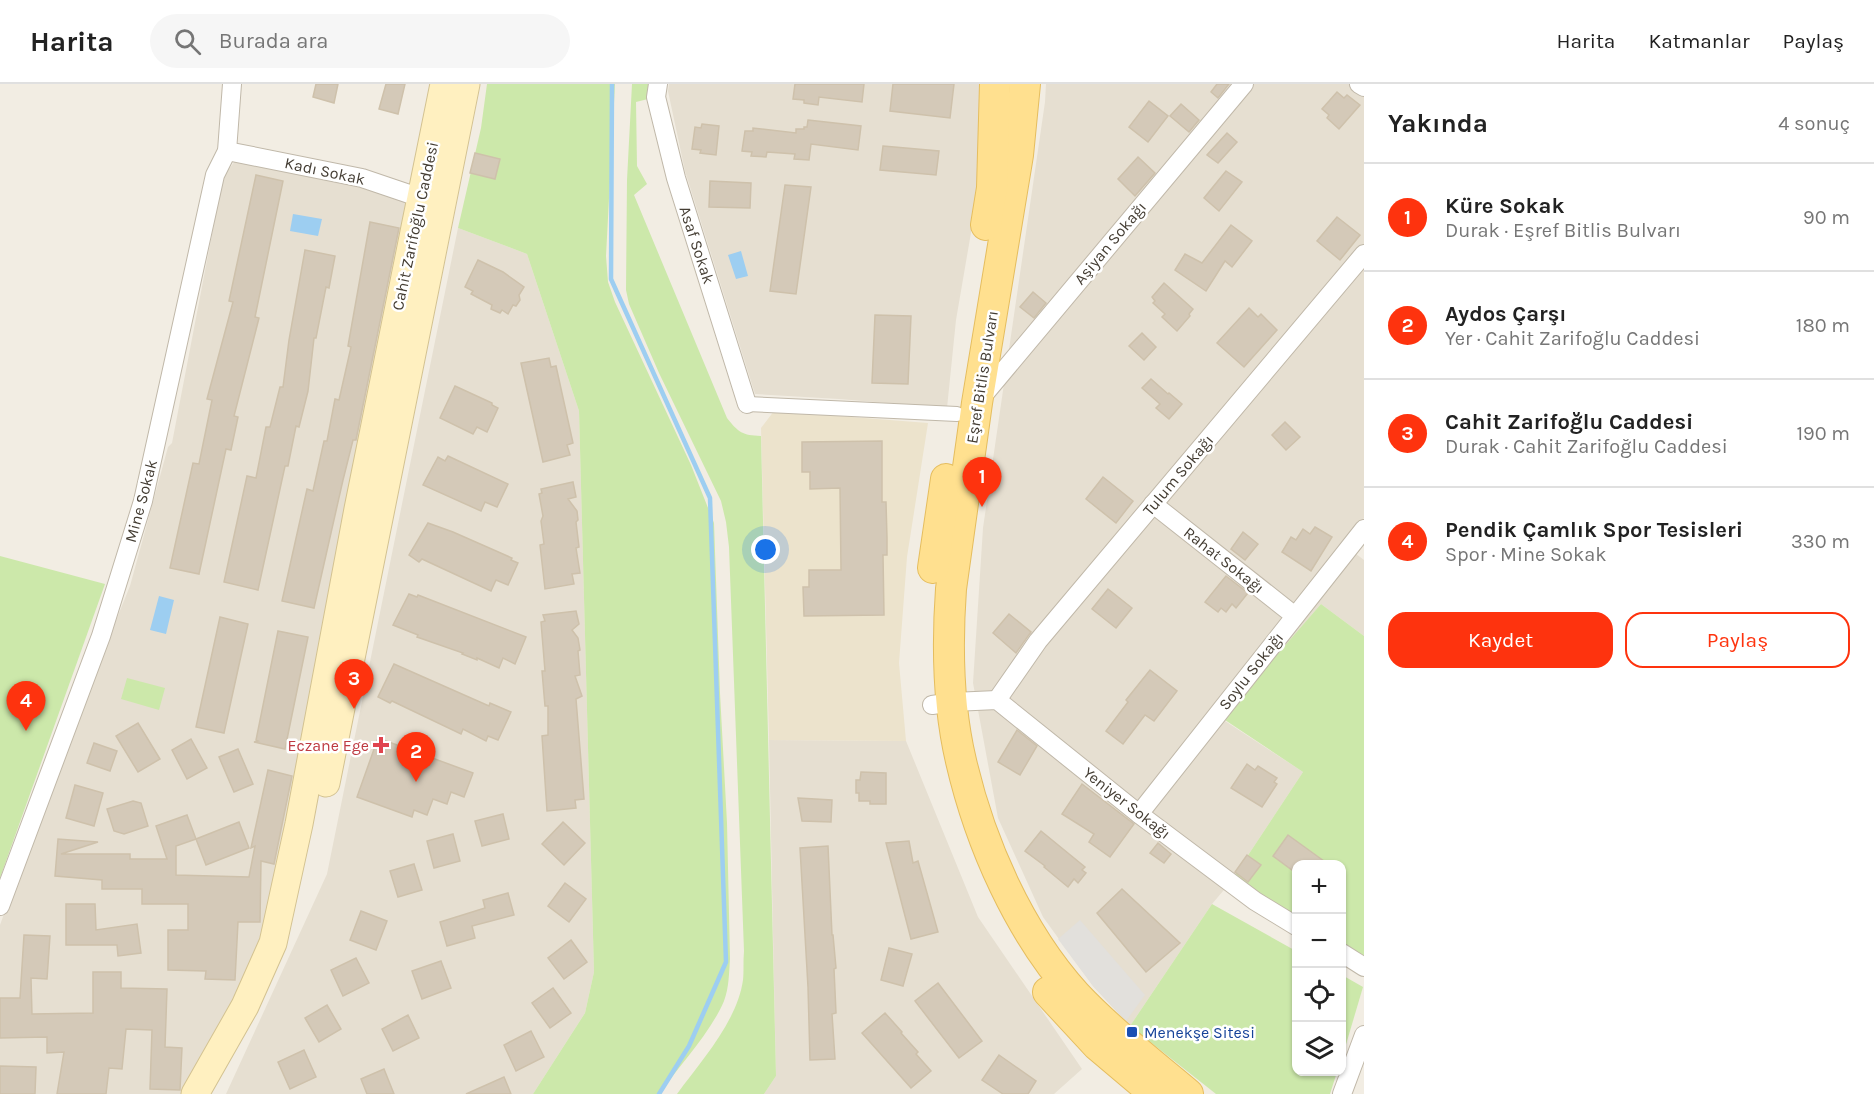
<!DOCTYPE html>
<html lang="tr">
<head>
<meta charset="utf-8">
<style>
	body { margin:0; font-family:Karla,sans-serif; background:#f6f6f6; color:#222 }
	.controls { position:absolute; right:18px; bottom:18px; display:grid; overflow:hidden; border-radius:12px; box-shadow:0 2px 4px #0004 }
	.controls button { width:54px; height:54px; display:grid; place-items:center; padding:0; border:0; border-bottom:2px solid #e0e0e0; background:#fff; color:#222; font:30px sans-serif }
	.you { position:absolute; left:766px; top:466px; width:21px; height:21px; margin:-15px; border:4px solid #fff; border-radius:50%; background:#1a73e8; box-shadow:0 0 0 9px #1a73e833 }
	.badge { display:grid; place-items:center; width:39px; height:39px; border-radius:50%; background:#fe330e; color:#fff; font-size:20px; font-weight:700 }
	.pin { position:absolute; translate:-50% -50px; filter:drop-shadow(0 2px 3px #0008) }
	.pin::after { content:''; position:absolute; top:32px; width:21px; height:18px; background:inherit; clip-path:polygon(0 0,100% 0,50% 100%) }
	.list { margin:0; padding:0; list-style:none }
	h2 { display:flex; justify-content:space-between; align-items:center; height:78px; margin:0; padding:0 24px; font-size:26px }
	h2 small { font-size:20px; font-weight:400; color:#767676 }
	.list li { display:grid; grid-template-columns:39px 1fr auto; gap:18px; align-items:center; box-sizing:border-box; height:108px; padding:0 24px; border-top:2px solid #e0e0e0 }
	.list b { display:block; font-size:22px; white-space:nowrap }
	.list p { margin:0; font-size:20px; white-space:nowrap; color:#767676 }
	.list em { font-size:20px; font-style:normal; color:#767676 }
	.actions { display:flex; gap:12px; padding:18px 24px }
	.actions a { flex:1; padding:14px 0; border:2px solid #fe330e; border-radius:18px; text-align:center; font-size:21px; color:#fe330e }
	.actions .main { background:#fe330e; color:#fff }
	.icon { flex:none; width:33px; height:33px; fill:none; stroke:currentColor; stroke-width:2; stroke-linecap:round; stroke-linejoin:round }
	.map { position:relative; flex:none; width:1364px; height:1010px; overflow:hidden }
	header { display:flex; align-items:center; gap:36px; box-sizing:border-box; height:84px; padding:0 30px; background:#fff; border-bottom:2px solid #e0e0e0 }
	header strong { font-size:28px }
	nav { display:flex; gap:33px; margin-inline-start:auto; font-size:21px }
	.search { width:420px; height:54px; background:#f6f6f6; display:flex; align-items:center; gap:15px; box-sizing:border-box; padding:0 21px; border-radius:33px; color:#767676; font-size:22px }
	main { display:flex }
	aside { flex:1; background:#fff }
	.map>svg:first-child { display:block }
</style>
</head>
<body>
<header>
<strong>Harita</strong>
<div class="search"><svg class="icon" aria-label="search" viewBox="0 0 24 24"><circle cx="10" cy="10" r="6"/><path d="M15 15l6 6"/></svg>Burada ara</div>
<nav><a>Harita</a><a>Katmanlar</a><a>Paylaş</a></nav>
</header>
<main>
<div class="map">
<svg width="1364" height="1010" viewBox="0 0 1364 1010">
	<rect width="100%" height="100%" fill="#f2ede3"/>
	<g fill="#e6dfd1">
		<path d="M669 0H979V102L956 236 947 324 839 315 755 310 685 87 668 7Z"/>
		<path d="M1046 0H1364V434L1343 460 1364 476V552L1321 520 1222 635 1303 688 1229 800 1212 820 1130 942 1093 902 1043 833 998 734 973 599 983 444 1045 18Z"/>
		<path d="M238 73 399 111 407 122 282 792 239 911 184 1010H0V841L67 657 130 502 168 363 172 359 223 93Z"/>
		<path d="M458 144 527 170 579 327 594 888 585 929 533 1010H226L327 790Z"/>
		<path d="M769 656 906 657 978 833 1082 985 1054 1010H764L776 992Z"/>
	</g>
	<path fill="#ece3cc" d="M774 327 928 339 907 473 899 579 906 657 769 656 761 344Z"/>
	<g fill="#cce8aa">
		<path d="M487 0H615L606 172 608 198 615 218 691 381 714 439 720 609 727 739 730 875C729 889 729 904 724 917 711 948 679 982 659 1010H533L585 929 594 888 579 327 527 170 458 144 481 44Z"/>
		<path d="M632 0H654L652 14 636 18 637 82 647 100 634 111 727 334C739 349 742 351 761 352L776 992 764 1010H677C701 977 737 938 743 896 744 887 743 877 744 867L729 463 726 438 721 417 659 289 629 220 626 206 627 96Z"/>
		<path d="M0 472 105 500 0 794Z"/>
		<path d="M1321 520 1364 552V874L1342 865V780H1296V841L1229 800 1303 688 1222 634Z"/>
		<path d="M127 594 165 604 159 626 121 615Z"/>
		<path d="M1212 820 1296 867V988H1337L1330 1010H1216L1130 942Z"/>
		<path d="M1342 891 1363 903 1342 974Z"/>
	</g>
	<path fill="#e2e0dc" d="M1080 836 1145 911 1126 937 1093 902 1058 855Z"/>
	<g fill="#9dcef1">
		<path d="M293 130 322 135 318 152 290 147Z"/>
		<path d="M741 167 748 192 736 195 728 171Z"/>
		<path d="M159 512 174 516 166 550 150 546Z"/>
	</g>
	<g fill="none" stroke-linecap="round" stroke-linejoin="round">
		<path stroke="#9dcef1" stroke-width="4.5" d="M612 0 611 195 710 414 726 878 689 962 659 1010"/>
	</g>
	<g fill="#d4c9b8" stroke="#cec1ab" stroke-width="1.5">
		<path d="M316 0H338L334 19 313 13Z"/>
		<path d="M386 0H405L398 30 379 25Z"/>
		<path d="M795 0H864L862 18 819 13 818 21 804 19V16L793 15Z"/>
		<path d="M893 0H954L950 34 890 27Z"/>
		<path d="M1217 0H1229L1218 14 1211 8Z"/>
		<path d="M1337 8 1344 14 1347 11 1360 21 1339 45 1327 34 1329 31 1322 25Z"/>
		<path d="M1149 17 1168 32 1148 58 1129 43Z"/>
		<path d="M1181 20 1199 36 1189 48 1170 32Z"/>
		<path d="M808 36 861 42 858 66 811 60 809 76 794 75 795 70 767 68 766 73 751 72 752 68 742 67 745 47H753V44L796 49V45H804V43H807Z"/>
		<path d="M702 40 719 42 716 71 700 69 701 66 692 65 695 43 701 44Z"/>
		<path d="M1227 49 1237 58 1218 79 1207 71Z"/>
		<path d="M883 62 939 67 936 91 880 86Z"/>
		<path d="M475 69 500 75 495 95 470 89Z"/>
		<path d="M1138 73 1155 89 1135 112 1118 95Z"/>
		<path d="M1226 87 1242 98 1219 127 1204 114Z"/>
		<path d="M256 91 283 97 255 233 259 234 234 332 238 333 231 366 226 365 199 490 170 484 193 379 199 380 212 316 207 315 233 218 229 217Z"/>
		<path d="M710 97 751 99 750 124 709 123Z"/>
		<path d="M785 101 811 103 796 210 770 207Z"/>
		<path d="M1337 133 1360 151 1340 176 1317 157Z"/>
		<path d="M370 138 399 144 356 356H353L343 396 314 524 282 517 307 405 313 407 324 357H327L335 315 339 316 351 263 348 262Z"/>
		<path d="M1231 141 1252 157 1232 183 1225 177 1206 207 1175 186 1185 170 1202 179Z"/>
		<path d="M305 166 335 172 329 204 326 203 316 254H314L308 307 299 343 296 342 288 382H285L258 506 224 498 247 392 256 394 266 343H270L280 303H283L289 256Z"/>
		<path d="M478 176 503 188 524 203 519 211 520 216 516 222 513 221 508 230 502 226 500 229 491 225 492 221 471 210 473 207 465 203Z"/>
		<path d="M1164 199 1193 225 1189 230 1190 232 1177 247 1162 233 1165 230 1153 219 1155 217 1152 213Z"/>
		<path d="M1033 208 1046 219 1034 234 1020 223Z"/>
		<path d="M1249 224 1258 233 1261 230 1277 246 1244 283 1217 259Z"/>
		<path d="M875 231 911 232 908 300 872 299Z"/>
		<path d="M1142 249 1156 263 1144 276 1129 262Z"/>
		<path d="M549 274 551 283 556 282 573 359 567 361 570 371 543 378 521 279Z"/>
		<path d="M1151 295 1168 310 1169 309 1182 320 1169 335 1156 324 1160 320 1142 304Z"/>
		<path d="M455 302 492 319V321L498 324 487 348 477 343 473 350 440 334Z"/>
		<path d="M1285 338 1300 353 1286 366 1272 351Z"/>
		<path d="M882 357V418H886L887 454V471H883L884 531 804 532 803 503H809V486H841L840 404 810 405V388H802V358Z"/>
		<path d="M448 372 508 400 497 423 485 418 481 427 423 401 438 373 445 377Z"/>
		<path d="M1103 393 1133 417 1116 439 1086 415Z"/>
		<path d="M573 398 576 413 568 415 577 427 578 436 576 438 579 463 576 464 580 489 572 490 574 500 545 505 540 461 544 460 541 437 543 432 539 410 542 409 541 405Z"/>
		<path d="M428 439 453 448 512 474 511 476 518 479 508 501 496 496 491 507 422 475 419 478 409 471Z"/>
		<path d="M1315 443 1332 453 1311 487 1282 468 1291 453 1296 456 1303 445 1310 450Z"/>
		<path d="M1243 448 1258 460 1245 476 1231 465Z"/>
		<path d="M1226 492 1248 509 1236 524 1232 520 1226 528 1221 524 1218 528 1205 518Z"/>
		<path d="M1108 505 1132 524 1116 544 1092 525Z"/>
		<path d="M409 510 417 513 418 511 526 553 515 580 503 574 499 584 477 574V576L462 570 463 569 417 553 418 551 393 541Z"/>
		<path d="M576 527 579 540 572 546 578 554 580 566 578 567 580 591 575 592 582 612 576 615 584 715 575 716 576 724 547 727 542 652 548 651V622H545L542 587H545L541 538 545 537 543 531Z"/>
		<path d="M1009 530 1031 548 1016 569 993 549Z"/>
		<path d="M220 533 248 540 224 649 196 643Z"/>
		<path d="M278 547 308 553 285 665 254 658 258 657 256 656Z"/>
		<path d="M394 580 489 622 490 619 511 628 498 656 488 652 486 657 463 645 461 650 392 617 390 619 378 613Z"/>
		<path d="M1150 586 1177 607 1154 637 1145 631 1123 660 1106 647 1128 618 1126 616Z"/>
		<path d="M138 639 160 675 138 688 116 652Z"/>
		<path d="M1017 646 1037 662 1020 691 998 678Z"/>
		<path d="M378 654 473 689 464 713 451 708 447 720 433 715 427 731 414 726 412 733 357 713Z"/>
		<path d="M191 655 207 684 187 695 172 666Z"/>
		<path d="M94 659 117 667 110 687 87 679Z"/>
		<path d="M238 665 253 700 234 708 219 673Z"/>
		<path d="M1247 680 1255 686 1258 682 1277 694 1274 698 1277 700 1262 723 1231 704Z"/>
		<path d="M268 686 292 692 274 780 261 777 260 838H238L235 896 205 895 206 887 168 886V846H188V820H142V805H102V796L55 792 58 755 98 758 61 770H130V775H167L156 742 187 731 196 755 176 762V791L249 793 255 762 251 764Z"/>
		<path d="M861 688 886 689V720H870V717H859V709H856V696H860Z"/>
		<path d="M1082 700 1134 740 1110 773 1089 758 1094 750 1062 730Z"/>
		<path d="M75 701 103 709 94 742 66 734Z"/>
		<path d="M798 714 832 716 831 738 802 737Z"/>
		<path d="M133 717 141 719 148 742 124 750 114 747 107 725Z"/>
		<path d="M503 730 509 755 482 762 475 737Z"/>
		<path d="M239 738 249 764 206 781 196 755Z"/>
		<path d="M563 738 585 759 564 781 542 760Z"/>
		<path d="M1041 747 1085 783 1082 786 1086 789 1078 799 1074 795 1068 803 1044 783 1045 782 1025 767Z"/>
		<path d="M453 750 460 777 434 784 427 757Z"/>
		<path d="M1288 751 1328 780H1296V789L1273 772Z"/>
		<path d="M909 757 913 779 918 777 938 848 911 855 886 759Z"/>
		<path d="M1158 759 1171 770 1164 779 1150 769Z"/>
		<path d="M828 762 832 851H833L836 884 834 885 836 929 832 930 835 975 810 976 808 903 800 764Z"/>
		<path d="M1247 771 1261 781 1248 798 1235 788Z"/>
		<path d="M414 780 422 806 398 813 390 787Z"/>
		<path d="M565 799 586 815 569 838 548 822Z"/>
		<path d="M1122 805 1180 859 1146 888 1097 829Z"/>
		<path d="M508 809 514 831 472 842 475 854 447 862 440 838 485 824 483 816Z"/>
		<path d="M66 820H95L96 846 137 840 141 869 118 872 117 861H66Z"/>
		<path d="M361 827 387 837 376 866 350 856Z"/>
		<path d="M24 851 50 852 47 895 31 894 32 930 93 929V888H121V904L167 905 165 963 182 964 180 1006 150 1005 152 946 126 945 122 985 109 984 106 1010H57L64 968 47 969V953L0 954V914H20Z"/>
		<path d="M571 856 587 878 564 895 548 874Z"/>
		<path d="M889 864 912 870 903 902 881 896Z"/>
		<path d="M356 874 369 899 343 912 331 886Z"/>
		<path d="M441 877 451 904 422 915 412 887Z"/>
		<path d="M938 899 982 957 959 974 915 917Z"/>
		<path d="M553 904 571 929 550 944 532 919Z"/>
		<path d="M327 921 341 945 319 958 305 934Z"/>
		<path d="M885 929 902 948 901 949 918 968 916 970 931 987 911 1004 862 949Z"/>
		<path d="M408 931 419 954 393 967 382 945Z"/>
		<path d="M531 947 544 973 516 987 504 961Z"/>
		<path d="M304 966 316 993 290 1005 278 978Z"/>
		<path d="M999 971 1036 997 1028 1010H1003L982 996Z"/>
		<path d="M0 982 36 983 35 1010H0Z"/>
		<path d="M384 985 394 1010H367L361 995Z"/>
		<path d="M504 993 511 1010H466Z"/>
	</g>
	<g fill="none" stroke-linecap="round" stroke-linejoin="round">
		<g stroke="#c0b8a9" stroke-width="16">
			<path id="pedestrian" d="M747 320 957 330"/>
		</g>
		<g stroke="#c0b8a9" stroke-width="20">
			<g id="minor">
				<path d="M658 0 656 13 676 94 747 320"/>
				<path d="M1359 0 1364 3"/>
				<path d="M227 67 362 94 421 114"/>
				<path d="M981 314 1244 0"/>
				<path d="M1153 420 1295 532"/>
				<path d="M997 616 1038 557 1364 170"/>
				<path d="M932 621 953 618 997 616 1139 730 1255 817 1296 842"/>
				<path d="M1139 730 1364 445"/>
				<path d="M0 822 101 552 143 417 215 91 227 67 232 0"/>
				<path d="M1342 869 1364 883"/>
				<path d="M1342 1010 1364 951"/>
			</g>
		</g>
		<g stroke="#d3c291" stroke-width="29">
			<g id="secondary">
				<path d="M326 699 466 0"/>
				<path d="M195 1010 245 922 273 859 299 740 358 425 444 0"/>
			</g>
		</g>
		<g stroke="#e5bd5e" stroke-width="32">
			<g id="primary">
				<path d="M1025 0 1018 71 977 319 951 505C947 561 948 622 961 677 980 759 1019 848 1076 911 1109 946 1151 979 1188 1010"/>
				<path d="M986 141 992 104 995 0"/>
				<path d="M933 484 946 395"/>
				<path d="M1048 908 1097 961 1155 1010"/>
			</g>
		</g>
		<use href="#pedestrian" stroke="#fff" stroke-width="14"/>
		<use href="#minor" stroke="#fff" stroke-width="18"/>
		<use href="#secondary" stroke="#fff0c0" stroke-width="27"/>
		<use href="#primary" stroke="#ffe08f" stroke-width="30"/>
	</g>
	<path fill="#e0444e" stroke="#fff" stroke-width="2" d="M378 652h6v6h6v6h-6v6h-6v-6h-6v-6h6z"/>
	<rect fill="#1a4fb4" stroke="#fff" stroke-width="2" x="1126" y="942" width="12" height="12" rx="3"/>
	<g text-anchor="middle" dominant-baseline="central" stroke-width="5" stroke-linejoin="round" paint-order="stroke">
		<g font-size="16" fill="#443d33" stroke="#fff">
			<text transform="translate(325 87) rotate(12)">Kadı Sokak</text>
			<text transform="translate(415 142) rotate(-78)">Cahit Zarifoğlu Caddesi</text>
			<text transform="translate(1110 159) rotate(-50)">Aşiyan Sokağı</text>
			<text transform="translate(697 161) rotate(72)">Asaf Sokak</text>
			<text transform="translate(982 293) rotate(-81)">Eşref Bitlis Bulvarı</text>
			<text transform="translate(1178 391) rotate(-50)">Tulum Sokağı</text>
			<text transform="translate(141 417) rotate(-75)">Mine Sokak</text>
			<text transform="translate(1224 476) rotate(38)">Rahat Sokağı</text>
			<text transform="translate(1251 587) rotate(-52)">Soylu Sokağı</text>
			<text transform="translate(1127 719) rotate(38)">Yeniyer Sokağı</text>
		</g>
		<g font-size="16" fill="#be3a42" stroke="#fff" text-anchor="end">
			<text x="369" y="661">Eczane Ege</text>
		</g>
		<g font-size="16" fill="#164399" stroke="#fff" text-anchor="start">
			<text x="1144" y="948">Menekşe Sitesi</text>
		</g>
	</g>
</svg>
<div class="controls">
<button>+</button>
<button>−</button>
<button><svg class="icon" aria-label="locate" viewBox="0 0 24 24"><circle cx="12" cy="12" r="6"/><path d="M12 2v4M12 18v4M2 12h4M18 12h4"/></svg></button>
<button><svg class="icon" aria-label="layers" viewBox="0 0 24 24"><path d="M12 4l9 5-9 5-9-5zM3 14l9 5 9-5"/></svg></button>
</div>
<div class="you"></div>
<div class="pin badge" style="left:982px;top:423px">1</div>
<div class="pin badge" style="left:416px;top:698px">2</div>
<div class="pin badge" style="left:354px;top:625px">3</div>
<div class="pin badge" style="left:26px;top:647px">4</div>
</div>
<aside>
<h2>Yakında<small>4 sonuç</small></h2>
<ul class="list">
<li><span class="badge">1</span><div><b>Küre Sokak</b><p>Durak · Eşref Bitlis Bulvarı</p></div><em>90 m</em></li>
<li><span class="badge">2</span><div><b>Aydos Çarşı</b><p>Yer · Cahit Zarifoğlu Caddesi</p></div><em>180 m</em></li>
<li><span class="badge">3</span><div><b>Cahit Zarifoğlu Caddesi</b><p>Durak · Cahit Zarifoğlu Caddesi</p></div><em>190 m</em></li>
<li><span class="badge">4</span><div><b>Pendik Çamlık Spor Tesisleri</b><p>Spor · Mine Sokak</p></div><em>330 m</em></li>
</ul>
<div class="actions"><a class="main">Kaydet</a><a>Paylaş</a></div>
</aside>
</main>
</body>
</html>
